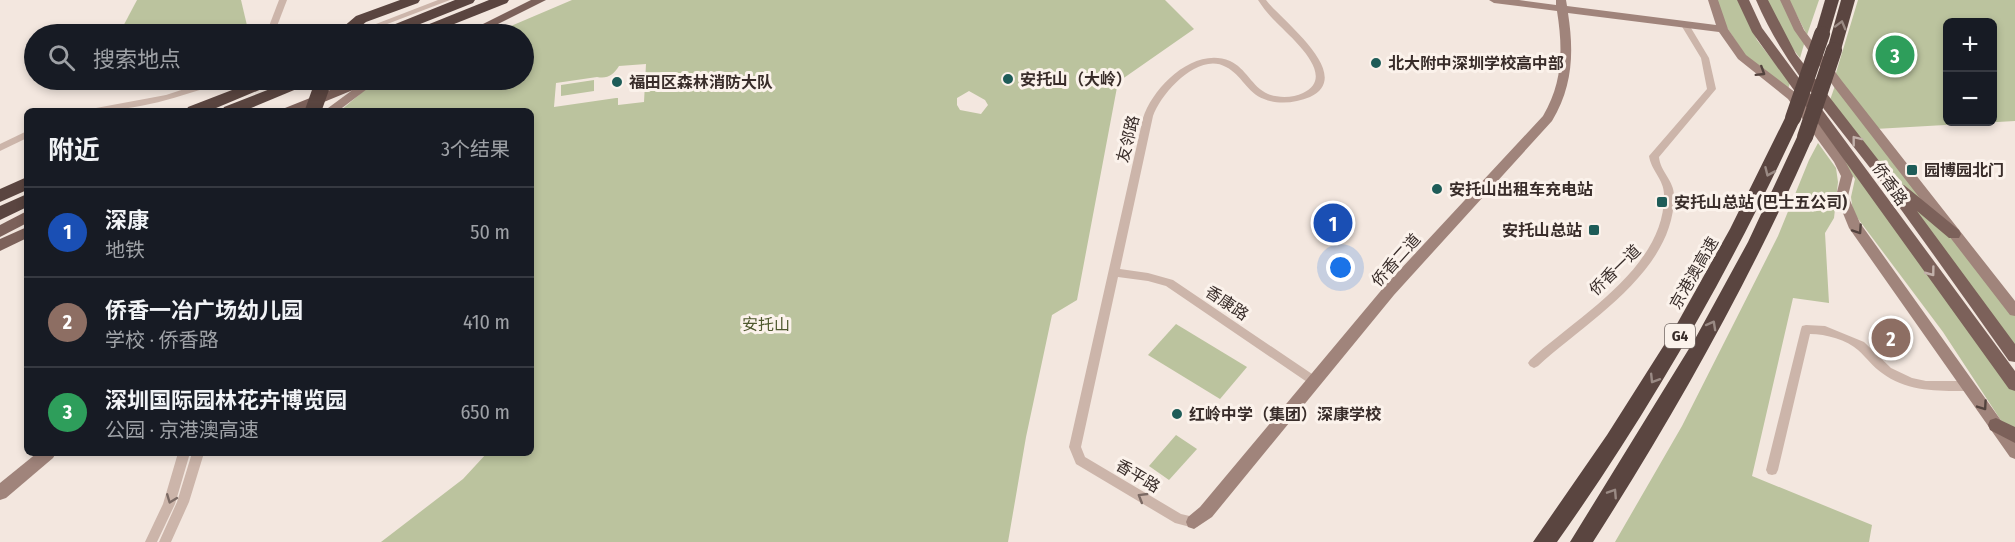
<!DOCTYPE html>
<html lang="zh">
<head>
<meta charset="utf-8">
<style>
	body { margin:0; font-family:"Fira Sans Condensed","Noto Sans SC",sans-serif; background:#20242c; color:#f1f3f6 }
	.controls { position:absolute; right:18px; top:18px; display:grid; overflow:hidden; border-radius:9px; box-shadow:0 3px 9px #0003 }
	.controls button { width:54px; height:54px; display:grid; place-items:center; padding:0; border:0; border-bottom:2px solid #363941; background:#171b24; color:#f1f3f6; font:30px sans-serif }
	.you { position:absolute; left:1341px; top:268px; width:21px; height:21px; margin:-15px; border:4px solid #fff; border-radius:50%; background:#1a73e8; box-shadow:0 0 0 9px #1a73e833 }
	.badge { display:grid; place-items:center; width:39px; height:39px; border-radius:50%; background:#0f766e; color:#fff; font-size:20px; font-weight:700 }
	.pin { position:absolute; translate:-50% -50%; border:3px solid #fff; box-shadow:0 2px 6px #0006 }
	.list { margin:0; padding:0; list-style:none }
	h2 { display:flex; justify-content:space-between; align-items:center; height:78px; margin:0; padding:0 24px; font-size:26px }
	h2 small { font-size:20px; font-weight:400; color:#9ea1a6 }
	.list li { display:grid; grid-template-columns:39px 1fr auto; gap:18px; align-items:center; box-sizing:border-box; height:90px; padding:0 24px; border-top:2px solid #363941 }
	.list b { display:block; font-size:22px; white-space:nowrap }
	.list p { margin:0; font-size:20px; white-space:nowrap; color:#9ea1a6 }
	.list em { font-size:20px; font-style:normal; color:#9ea1a6 }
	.icon { flex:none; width:33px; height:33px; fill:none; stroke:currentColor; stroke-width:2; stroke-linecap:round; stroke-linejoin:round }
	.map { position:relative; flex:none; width:2015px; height:542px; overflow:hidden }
	.search { position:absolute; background:#171b24; box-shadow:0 3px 9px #0003; left:24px; top:24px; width:510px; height:66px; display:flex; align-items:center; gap:15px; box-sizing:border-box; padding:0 21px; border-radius:33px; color:#9ea1a6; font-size:22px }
	.panel { position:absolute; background:#171b24; box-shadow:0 3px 9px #0003; left:24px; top:108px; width:510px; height:348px; border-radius:9px }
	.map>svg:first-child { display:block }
</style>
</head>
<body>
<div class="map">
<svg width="2015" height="542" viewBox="0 0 2015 542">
	<rect width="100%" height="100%" fill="#f3e7df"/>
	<g fill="#bbc39e" fill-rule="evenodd">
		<path d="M137 0H241L249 34H119Z"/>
		<path d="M572 0H1165L1194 29 1118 82 1077 300 1052 315 1026 437 1008 542H381L463 479 487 453H531V111H340L367 88 386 80H524V34H492ZM646 64 644 102 618 105V98H616L554 107 556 83 597 77C608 79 613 75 619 66ZM969 91 985 100 988 105 981 114 960 110 957 105V98Z"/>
		<path d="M1716 0H1738L1757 40 1790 83 1788 89 1745 55 1724 23Z"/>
		<path d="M1765 0H1783L1805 41 1800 58 1774 25Z"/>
		<path d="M1789 0H1819L1807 35Z"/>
		<path d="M1858 0H2015V121L1875 129 1835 76ZM1948 22H1992V122H1948Z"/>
		<path d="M594 80V91L561 96V85Z"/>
		<path d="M1836 83 1928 205 1925 206 1884 171 1830 100Z"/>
		<path d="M1821 126 2015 391V430L2004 425 1943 332 1853 212 1851 197 1855 179 1820 129Z"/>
		<path d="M1818 143 1836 168 1838 182 1834 218 1825 233 1829 303 1793 298 1752 476 1872 525 1869 542H1615L1682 426 1778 236 1809 160Z"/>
		<path d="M1900 194 1956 237 2015 314V345Z"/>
		<path d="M1176 324 1247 367 1220 399 1148 355Z"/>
		<path d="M1176 435 1197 449 1169 480 1149 466Z"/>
	</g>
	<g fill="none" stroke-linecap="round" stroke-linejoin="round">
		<g fill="#ccb5aa" fill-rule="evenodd">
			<path d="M279 0H287L274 34H266Z"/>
			<path d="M438 0H450L361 34H350Z"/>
			<path d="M1258 0H1266C1281 20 1356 75 1310 97 1296 103 1278 105 1264 99 1247 93 1242 75 1226 67 1199 51 1161 93 1153 116L1120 269 1148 273 1173 280 1318 378 1320 381 1318 384 1314 386 1310 384 1166 286 1148 281 1118 277 1081 447 1085 457 1181 514 1198 518 1200 522 1198 526 1194 528 1175 523 1076 464 1069 447 1143 118C1153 87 1194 46 1230 61 1246 68 1252 87 1268 94 1278 98 1293 98 1303 93 1339 76 1289 36 1275 21 1269 15 1263 8 1258 0Z"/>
			<path d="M1685 22 1688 23 1709 58 1716 89 1659 157C1660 171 1674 181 1674 195 1675 271 1588 320 1538 366L1534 368 1530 366 1528 363 1530 360C1578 316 1666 267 1664 194 1664 180 1651 170 1649 156L1707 89 1701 58 1681 25Z"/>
			<path d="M212 80H224L223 82C180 97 137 111 91 111L96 108 166 95Z"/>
			<path d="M27 131V138L0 151V144Z"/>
			<path d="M1806 325 1825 326 1864 342 1891 368 1912 378 1926 381H1968L1972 383 1974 386 1972 389 1968 391C1938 391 1907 392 1882 373 1873 367 1867 358 1858 350 1847 340 1826 334 1810 334L1778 470 1776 474 1772 475 1768 474 1766 470 1801 329 1802 326Z"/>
			<path d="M178 453H190L175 504 157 542H145L163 504Z"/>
			<path d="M192 453H204L189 502 171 542H159L177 502Z"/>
		</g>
		<g fill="#a0847b" fill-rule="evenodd">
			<path d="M1489 0H1519L1556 5V0H1566L1567 6 1716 25 1708 0H1718L1728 29 1746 55 1796 93 1843 157 1853 176 1848 196 1860 223 2015 440V459L2010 457 1849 228 1836 196 1841 176 1834 162 1788 99 1738 59 1719 32 1568 13C1574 52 1573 86 1552 121L1394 295 1212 517 1194 529 1188 527 1186 522 1188 517 1200 507 1384 287 1543 116C1563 82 1563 49 1557 11L1494 3Z"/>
			<path d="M1780 0H1790L1804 30 1842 81 2015 301V316L2010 315 1834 87 1794 30Z"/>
			<path d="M366 80H379L338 111H324Z"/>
			<path d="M37 453H56L53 458 6 498 0 500V483Z"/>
		</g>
		<g fill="#7c615a" fill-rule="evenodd">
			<path d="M531 0H546L478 34H463Z"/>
			<path d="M1737 0H1749L1762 28 2015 371V391L2009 389 1752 32Z"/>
			<path d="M1756 0H1768L1796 54 1897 184 1904 185 1959 230 1961 234 1959 238H1949L1917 211 2015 344V362L2009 361C1963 296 1918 232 1871 169 1829 114 1783 64 1756 0Z"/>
			<path d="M355 80H371L370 83 302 111H283L285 108Z"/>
			<path d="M27 211V223L0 237V225Z"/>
			<path d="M27 227V238L0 251V239Z"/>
			<path d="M1996 418 2015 427V443L1990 430 1988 425 1990 420Z"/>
		</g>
		<g fill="#5a4540" fill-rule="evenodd">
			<path d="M400 0H420L418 3 366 22 351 34H335L356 16Z"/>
			<path d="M455 0H475L473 3 395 34H376L378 31Z"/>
			<path d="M489 0H509L507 3 429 34H410L412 31Z"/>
			<path d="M1825 0H1839L1829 34 1822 38 1815 34Z"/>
			<path d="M1841 0H1855L1841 50 1834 55 1827 50Z"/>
			<path d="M258 80H279L276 83 209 111H186L188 107Z"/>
			<path d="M293 80H314L311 83 244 111H222L224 107Z"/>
			<path d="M1793 113 1799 114 1801 118C1732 267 1652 408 1557 542H1533L1607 435 1673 331 1730 229 1785 118 1787 114Z"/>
			<path d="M1805 132 1811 133 1813 137C1751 279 1676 412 1593 542H1570L1695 339 1748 242 1797 137 1799 133Z"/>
			<path d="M27 177V190L0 202V189Z"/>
			<path d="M27 194V207L0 220V206Z"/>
		</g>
		<g stroke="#5a4540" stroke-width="16">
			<path d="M313 111 324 80"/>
			<path d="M1793 118 1822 34"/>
			<path d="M1805 137 1834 50"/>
		</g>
	</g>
	<defs><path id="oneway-chevron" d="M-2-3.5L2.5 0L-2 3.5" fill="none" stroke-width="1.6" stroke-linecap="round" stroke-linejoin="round" transform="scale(1.5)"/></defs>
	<g stroke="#9a8a84">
		<use href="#oneway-chevron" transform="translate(1841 25) rotate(-75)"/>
		<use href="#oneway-chevron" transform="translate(1769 172) rotate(114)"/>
		<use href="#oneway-chevron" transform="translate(1712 325) rotate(-61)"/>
		<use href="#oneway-chevron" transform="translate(1654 379) rotate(122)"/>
		<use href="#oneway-chevron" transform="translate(1613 493) rotate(-57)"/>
	</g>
	<g stroke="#53433e">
		<use href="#oneway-chevron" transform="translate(1761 72) rotate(32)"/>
		<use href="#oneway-chevron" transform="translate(1858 230) rotate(56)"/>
		<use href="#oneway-chevron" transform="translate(1983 406) rotate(55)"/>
	</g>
	<g stroke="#c2b1aa">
		<use href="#oneway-chevron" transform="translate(1856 140) rotate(-128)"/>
		<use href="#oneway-chevron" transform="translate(1931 272) rotate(53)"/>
	</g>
	<g stroke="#7b6a64">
		<use href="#oneway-chevron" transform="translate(1142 497) rotate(-149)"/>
		<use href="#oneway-chevron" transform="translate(171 499) rotate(111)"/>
	</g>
	<g fill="#1e5c58" stroke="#fbf2eb" stroke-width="2">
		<circle cx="1376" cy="63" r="6"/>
		<circle cx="1008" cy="79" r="6"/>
		<circle cx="617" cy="82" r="6"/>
		<rect x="1906" y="164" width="12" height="12" rx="3"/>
		<circle cx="1437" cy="189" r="6"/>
		<rect x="1656" y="196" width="12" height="12" rx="3"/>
		<rect x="1588" y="224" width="12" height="12" rx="3"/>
		<circle cx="1177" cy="414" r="6"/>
	</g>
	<g text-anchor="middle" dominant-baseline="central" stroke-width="6" stroke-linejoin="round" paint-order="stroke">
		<rect fill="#fbf2eb" stroke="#736864" stroke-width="1.5" x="1665" y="324" width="30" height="24" rx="4.5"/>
		<g font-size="15" font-weight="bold" fill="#392d2a">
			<text x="1680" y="336">G4</text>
		</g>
		<g font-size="16" font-weight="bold" fill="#392d2a" stroke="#fbf2eb" text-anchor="start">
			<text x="1388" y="63">北大附中深圳学校高中部</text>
			<text x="1020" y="79">安托山（大岭）</text>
			<text x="629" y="82">福田区森林消防大队</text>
			<text x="1924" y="170">园博园北门</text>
			<text x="1449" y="189">安托山出租车充电站</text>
			<text x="1674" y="202">安托山总站 (巴士五公司)</text>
			<text x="1582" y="230" text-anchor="end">安托山总站</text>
			<text x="1189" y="414">红岭中学（集团）深康学校</text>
		</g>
		<g font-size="16" fill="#392d2a" stroke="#fbf2eb">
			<text transform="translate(1128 139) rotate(-76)">友邻路</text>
			<text transform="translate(1890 184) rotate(55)">侨香路</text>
			<text transform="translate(1396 260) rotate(-48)">侨香二道</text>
			<text transform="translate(1615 270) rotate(-44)">侨香一道</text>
			<text transform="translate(1694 273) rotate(-60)">京港澳高速</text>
			<text transform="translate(1227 303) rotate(34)">香康路</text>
			<text transform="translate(1138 476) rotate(31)">香平路</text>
		</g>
		<g font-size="16" fill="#4e582d" stroke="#fbf2eb">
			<text x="766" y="324">安托山</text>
		</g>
	</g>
</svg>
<div class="controls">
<button>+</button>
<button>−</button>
</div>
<div class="you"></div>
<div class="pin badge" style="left:1333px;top:223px;background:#1a4fb4">1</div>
<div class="pin badge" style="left:1891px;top:338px;background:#8d6e63">2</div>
<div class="pin badge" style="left:1895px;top:55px;background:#2e9e5b">3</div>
<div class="search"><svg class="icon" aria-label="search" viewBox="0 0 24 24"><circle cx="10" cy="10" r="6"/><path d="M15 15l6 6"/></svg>搜索地点</div>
<section class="panel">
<h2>附近<small>3个结果</small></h2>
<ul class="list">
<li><span class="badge" style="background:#1a4fb4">1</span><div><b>深康</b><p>地铁</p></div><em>50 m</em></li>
<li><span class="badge" style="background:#8d6e63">2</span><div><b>侨香一冶广场幼儿园</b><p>学校 · 侨香路</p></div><em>410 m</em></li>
<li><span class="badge" style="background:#2e9e5b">3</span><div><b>深圳国际园林花卉博览园</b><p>公园 · 京港澳高速</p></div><em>650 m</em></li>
</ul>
</section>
</div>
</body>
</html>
